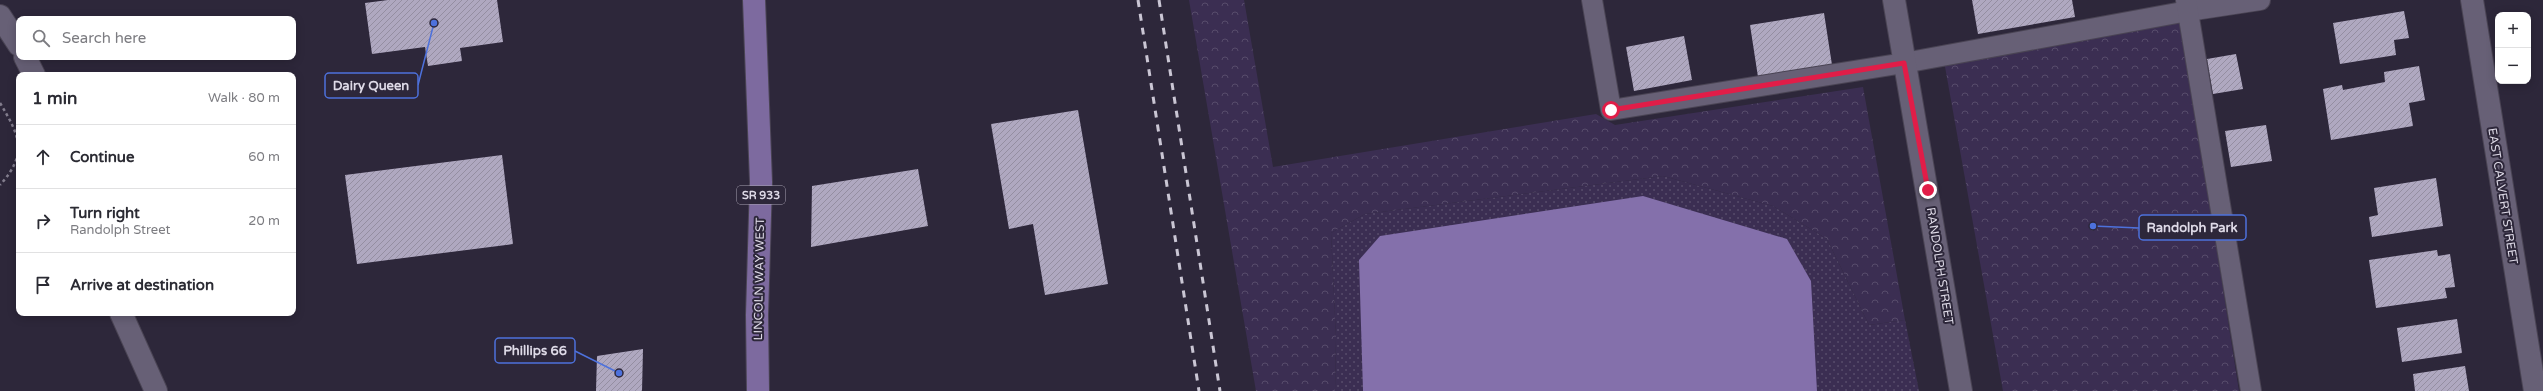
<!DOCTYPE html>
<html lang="en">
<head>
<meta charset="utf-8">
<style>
	body { margin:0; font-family:"Varela Round",sans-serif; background:#f2f2f3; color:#2b2b33 }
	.controls { position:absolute; right:12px; top:12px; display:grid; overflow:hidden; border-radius:8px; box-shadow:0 2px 10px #0003 }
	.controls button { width:36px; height:36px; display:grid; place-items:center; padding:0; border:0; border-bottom:1px solid #e1e1e2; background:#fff; color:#2b2b33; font:20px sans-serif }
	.stop { position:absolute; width:12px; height:12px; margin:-9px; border:3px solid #e11d48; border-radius:50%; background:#fff }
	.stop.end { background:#e11d48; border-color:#fff; box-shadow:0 1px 4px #0008 }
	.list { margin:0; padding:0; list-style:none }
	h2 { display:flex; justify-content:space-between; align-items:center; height:52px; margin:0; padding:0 16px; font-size:17px }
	h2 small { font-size:13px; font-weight:400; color:#7c7c81 }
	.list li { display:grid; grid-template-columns:26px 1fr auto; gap:12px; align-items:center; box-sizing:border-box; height:64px; padding:0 16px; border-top:1px solid #e1e1e2 }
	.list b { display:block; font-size:15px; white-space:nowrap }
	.list p { margin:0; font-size:13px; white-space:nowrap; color:#7c7c81 }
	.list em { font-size:13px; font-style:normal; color:#7c7c81 }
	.icon { flex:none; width:22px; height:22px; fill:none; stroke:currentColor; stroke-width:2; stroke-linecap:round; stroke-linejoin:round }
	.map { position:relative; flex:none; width:2543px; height:391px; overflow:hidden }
	.search { position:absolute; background:#fff; box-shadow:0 2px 10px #0003; left:16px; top:16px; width:280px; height:44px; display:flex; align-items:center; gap:10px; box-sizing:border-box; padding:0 14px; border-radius:8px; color:#7c7c81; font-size:15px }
	.panel { position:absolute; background:#fff; box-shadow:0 2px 10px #0003; left:16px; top:72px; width:280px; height:244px; border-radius:8px }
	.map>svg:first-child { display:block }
</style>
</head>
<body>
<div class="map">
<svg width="2543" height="391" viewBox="0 0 2543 391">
	<defs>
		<pattern id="grass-dots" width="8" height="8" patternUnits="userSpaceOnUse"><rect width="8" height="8" fill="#3b2e52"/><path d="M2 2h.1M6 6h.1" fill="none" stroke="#574c6b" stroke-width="1.8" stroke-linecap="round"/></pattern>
		<pattern id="forest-crowns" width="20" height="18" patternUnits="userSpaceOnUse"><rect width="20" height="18" fill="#3b2e52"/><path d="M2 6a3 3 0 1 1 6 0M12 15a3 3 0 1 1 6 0" fill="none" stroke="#574c6b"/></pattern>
		<pattern id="building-hatch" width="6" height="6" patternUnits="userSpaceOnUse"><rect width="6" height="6" fill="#afa8c0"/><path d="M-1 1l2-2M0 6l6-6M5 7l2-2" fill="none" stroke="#948ea1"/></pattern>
	</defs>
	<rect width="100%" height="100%" fill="#2d273a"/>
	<path fill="url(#grass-dots)" d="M1663 176 1773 206 1827 239 1869 325 1905 320 1919 391H1335L1336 337 1331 233 1365 214Z"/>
	<g fill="url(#forest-crowns)">
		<path d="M1189 0H1244L1273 167 1596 114 1615 125 1863 87 1905 320 1869 325 1827 239 1773 206 1663 176 1365 214 1331 233 1336 337 1335 391H1256Z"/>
		<path d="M2181 21 2239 391H2003L1944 61Z"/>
	</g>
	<path fill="#8470ab" d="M1643 196 1787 239 1811 281 1817 391H1363L1359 260 1380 236Z"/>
	<g fill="url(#building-hatch)">
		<path d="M388 0H497L503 42 460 48 462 61 428 66 425 47 372 54 365 3Z"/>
		<path d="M1972 0H2072L2075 17 1978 34Z"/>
		<path d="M2404 11 2409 38 2394 40 2396 55 2340 64 2333 23Z"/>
		<path d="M1824 13 1832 65 1758 77 1750 25Z"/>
		<path d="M1684 36 1692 80 1634 91 1626 47Z"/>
		<path d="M2236 54 2243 89 2213 94 2207 59Z"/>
		<path d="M2419 66 2425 100 2409 103 2413 126 2331 140 2323 89 2342 85 2343 90 2385 82 2384 72Z"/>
		<path d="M1078 110 1108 284 1045 295 1033 224 1009 229 991 124Z"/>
		<path d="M2266 125 2272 161 2231 167 2225 131Z"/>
		<path d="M502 155 513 244 357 264 345 175Z"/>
		<path d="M918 169 928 226 811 247 812 186Z"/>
		<path d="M2436 178 2443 226 2372 237 2369 217 2378 215 2374 188Z"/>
		<path d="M2437 250 2438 256 2450 254 2455 287 2445 288 2447 298 2376 308 2369 260Z"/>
		<path d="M2457 319 2462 353 2402 362 2397 328Z"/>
		<path d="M643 349 642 391H596L597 356Z"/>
		<path d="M2465 366 2469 391H2415L2413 374Z"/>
	</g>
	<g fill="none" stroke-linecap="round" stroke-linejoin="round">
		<g stroke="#4a4454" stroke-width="22">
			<g id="lane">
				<path d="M1592 0 1611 110 1904 63 2188 11 2260 0"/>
				<path d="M2186 0 2251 391"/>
			</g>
		</g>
		<g stroke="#4a4454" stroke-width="24">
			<g id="street">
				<path d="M1894 0 1961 391"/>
				<path d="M0 16 19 45"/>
				<path d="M25 57 34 75"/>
				<path d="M121 313 156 391"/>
			</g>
		</g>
		<g stroke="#4a4454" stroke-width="24">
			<path id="secondary" d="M2472 0 2535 391"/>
		</g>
		<g stroke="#4a4454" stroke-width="24">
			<path id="primary" d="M754 0 761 182 757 315 758 391"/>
		</g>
		<path stroke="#827d8d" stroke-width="2.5" stroke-dasharray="3 3" stroke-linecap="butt" d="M0 103C20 136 28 154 0 185"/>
		<use href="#lane" stroke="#676076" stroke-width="20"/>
		<use href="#street" stroke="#676076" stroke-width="22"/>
		<use href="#secondary" stroke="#676076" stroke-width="22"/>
		<use href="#primary" stroke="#7d6a9f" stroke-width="22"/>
		<g stroke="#cac6d4" stroke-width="3" stroke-dasharray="7 7" stroke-linecap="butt">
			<path d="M1138 0 1199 391"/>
			<path d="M1159 0 1220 391"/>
		</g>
	</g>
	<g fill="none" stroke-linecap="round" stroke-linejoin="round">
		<path stroke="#e11d48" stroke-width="5" d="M1611 110 1904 63 1928 190"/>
	</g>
	<g text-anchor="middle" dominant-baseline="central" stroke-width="4" stroke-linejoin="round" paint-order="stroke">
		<rect fill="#2d273a" stroke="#a9a4b3" stroke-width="1" x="737" y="186" width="48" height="18" rx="3"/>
		<g font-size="11" font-weight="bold" fill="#dedae7">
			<text x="761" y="195">SR 933</text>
		</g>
		<g font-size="12" fill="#dedae7" stroke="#2d273a">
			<text transform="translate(2503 196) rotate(81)">EAST CALVERT STREET</text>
			<text transform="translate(1940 266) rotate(81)">RANDOLPH STREET</text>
			<text transform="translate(759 279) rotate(-89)">LINCOLN WAY WEST</text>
		</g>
	</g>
	<path fill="none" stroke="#4d71dc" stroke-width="1.5" d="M434 23L418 85M2093 226L2139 228M619 373L575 351"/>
	<g fill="#4d71dc" stroke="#2d273a" stroke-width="1.5">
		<circle cx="434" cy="23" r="4"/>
		<circle cx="2093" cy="226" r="4"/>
		<circle cx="619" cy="373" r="4"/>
	</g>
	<g fill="#2d273a" stroke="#4d71dc" stroke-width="1.5">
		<rect x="325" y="73" width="93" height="25" rx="4"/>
		<rect x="2139" y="215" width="107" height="25" rx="4"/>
		<rect x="495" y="338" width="80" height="25" rx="4"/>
	</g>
	<g font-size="13" text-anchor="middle" font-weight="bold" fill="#dedae7">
		<text x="371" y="90">Dairy Queen</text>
		<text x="2192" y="232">Randolph Park</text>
		<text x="535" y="355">Phillips 66</text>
	</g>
</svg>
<div class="controls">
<button>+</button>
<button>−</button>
</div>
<div class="stop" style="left:1611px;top:110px"></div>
<div class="stop end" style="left:1928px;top:190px"></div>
<div class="search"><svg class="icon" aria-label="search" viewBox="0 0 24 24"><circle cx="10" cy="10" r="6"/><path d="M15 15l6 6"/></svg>Search here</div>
<section class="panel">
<h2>1 min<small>Walk · 80 m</small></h2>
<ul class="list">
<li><svg class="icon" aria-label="ahead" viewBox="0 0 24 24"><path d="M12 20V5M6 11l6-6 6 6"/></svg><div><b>Continue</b></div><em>60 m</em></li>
<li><svg class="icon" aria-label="right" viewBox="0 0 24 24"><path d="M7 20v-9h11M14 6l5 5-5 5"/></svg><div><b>Turn right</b><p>Randolph Street</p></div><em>20 m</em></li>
<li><svg class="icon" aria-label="arrive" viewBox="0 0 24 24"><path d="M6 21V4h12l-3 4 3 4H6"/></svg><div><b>Arrive at destination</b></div></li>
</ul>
</section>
</div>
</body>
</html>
